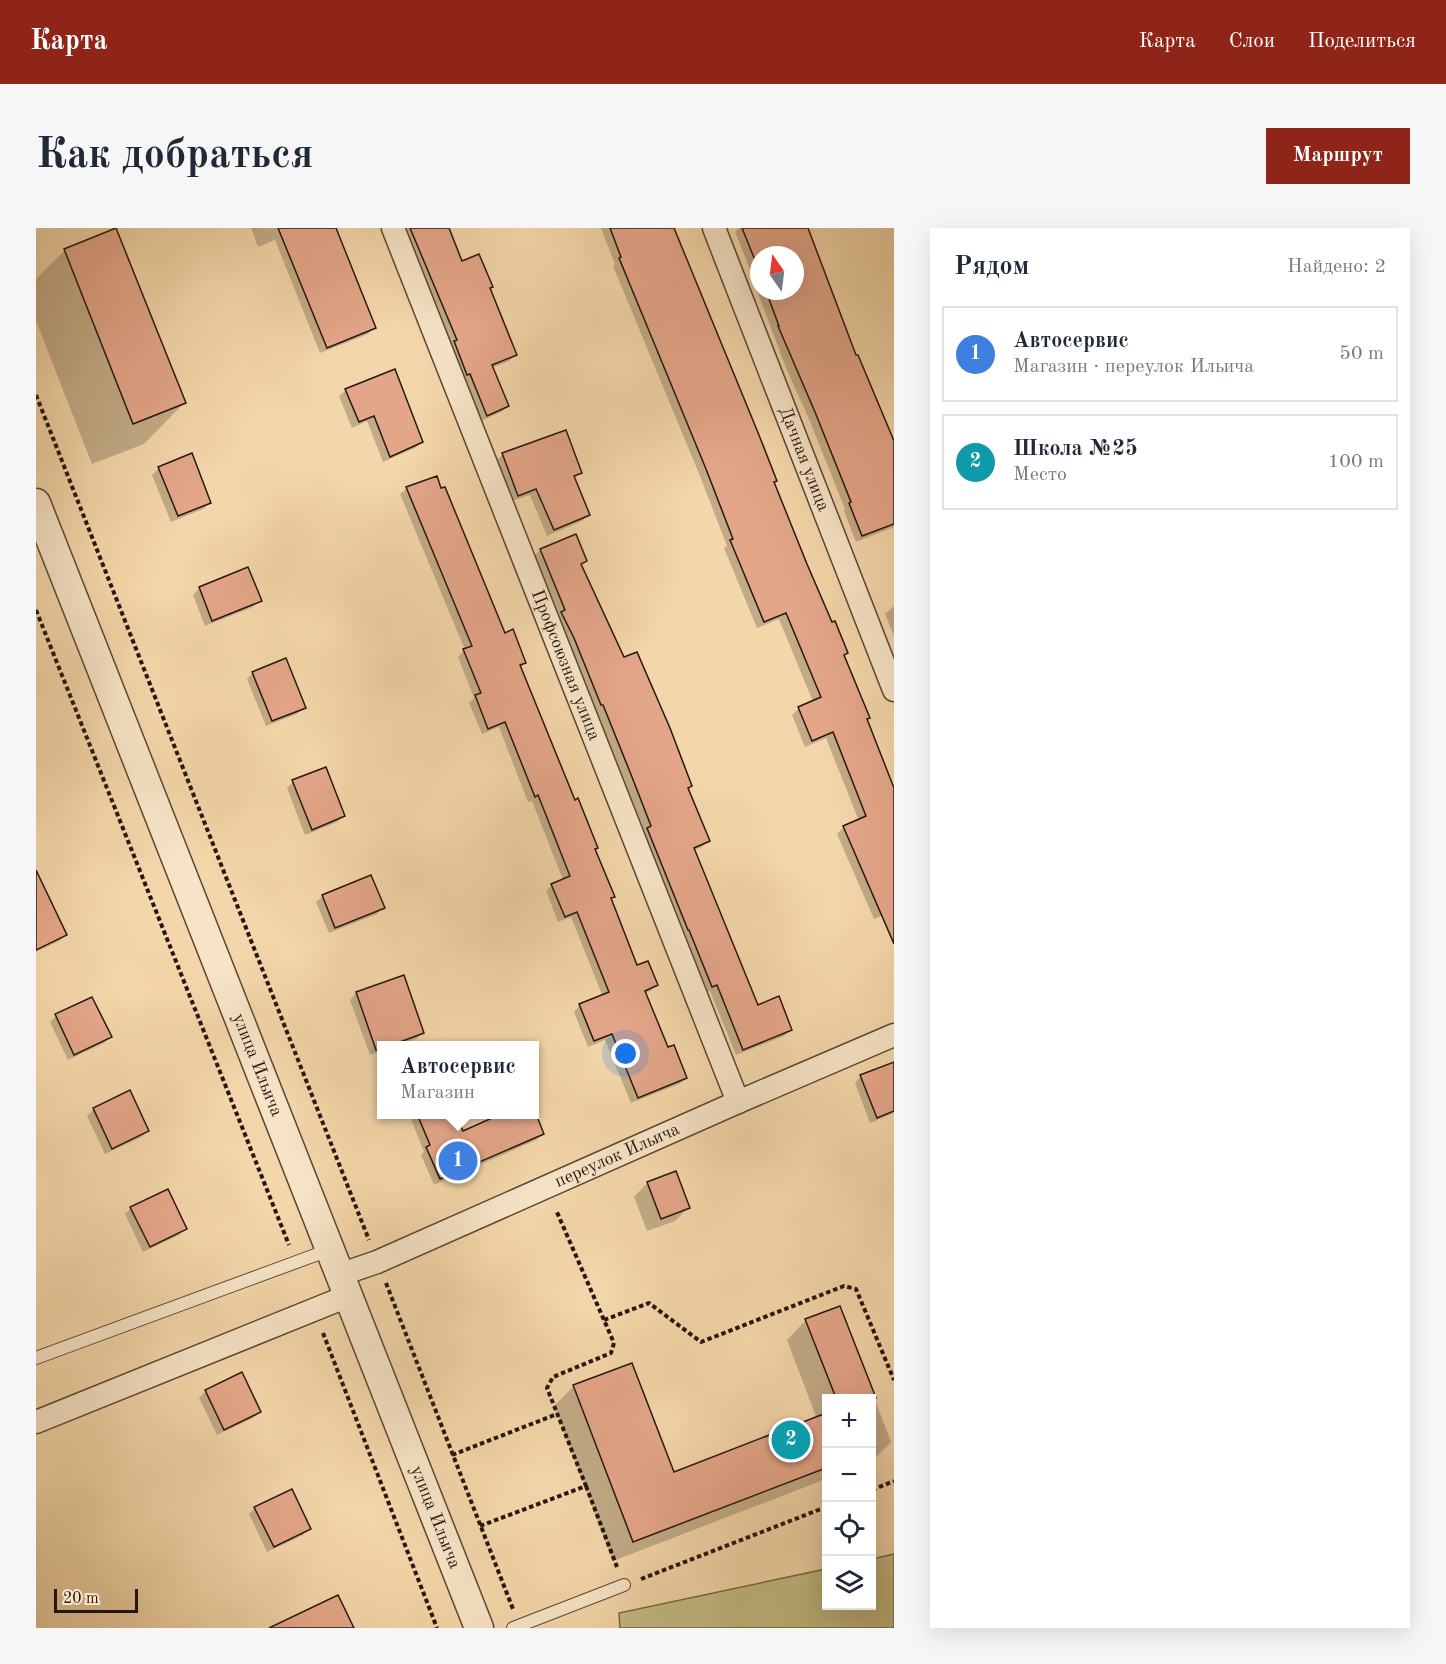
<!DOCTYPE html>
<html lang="ru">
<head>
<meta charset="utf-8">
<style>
	body { margin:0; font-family:"Old Standard TT",serif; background:#f6f6f7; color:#1f2937 }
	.controls { position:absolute; right:18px; bottom:18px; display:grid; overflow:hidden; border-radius:0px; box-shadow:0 6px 24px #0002 }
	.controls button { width:54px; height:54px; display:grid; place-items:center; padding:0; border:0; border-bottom:2px solid #e0e1e3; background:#fff; color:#1f2937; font:30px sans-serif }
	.compass { position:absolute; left:714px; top:18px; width:54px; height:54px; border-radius:50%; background:#fff; box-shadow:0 6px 24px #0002; rotate:346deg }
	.scale { position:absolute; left:18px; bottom:15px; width:84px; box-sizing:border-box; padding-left:6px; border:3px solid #271610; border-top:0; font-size:16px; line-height:21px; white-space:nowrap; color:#271610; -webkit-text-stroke:4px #f7e4c7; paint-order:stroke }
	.you { position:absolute; left:590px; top:826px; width:21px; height:21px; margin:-15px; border:4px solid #fff; border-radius:50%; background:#1a73e8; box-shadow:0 0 0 9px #1a73e833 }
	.badge { display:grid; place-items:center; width:39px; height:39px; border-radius:50%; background:#8f2418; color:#fff; font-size:20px; font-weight:700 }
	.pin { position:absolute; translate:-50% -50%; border:3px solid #fff; box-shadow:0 2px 6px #0006 }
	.popup { position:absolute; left:341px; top:813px; width:162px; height:78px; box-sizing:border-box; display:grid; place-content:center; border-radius:0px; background:#fff; filter:drop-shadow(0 2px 4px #0005); font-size:20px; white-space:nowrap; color:#747a83 }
	.popup b { font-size:22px; color:#1f2937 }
	.popup::after { content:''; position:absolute; left:50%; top:100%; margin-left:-12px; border:12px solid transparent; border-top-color:#fff }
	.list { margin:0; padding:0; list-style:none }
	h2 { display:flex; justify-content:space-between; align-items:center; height:78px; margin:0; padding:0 24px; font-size:26px }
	h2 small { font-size:20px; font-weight:400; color:#747a83 }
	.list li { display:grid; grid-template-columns:39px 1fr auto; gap:18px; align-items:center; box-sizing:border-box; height:96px; margin:0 12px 12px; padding:0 12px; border:2px solid #e0e1e3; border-radius:0px }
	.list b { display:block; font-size:22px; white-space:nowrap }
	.list p { margin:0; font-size:20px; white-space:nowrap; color:#747a83 }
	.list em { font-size:20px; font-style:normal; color:#747a83 }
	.icon { flex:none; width:33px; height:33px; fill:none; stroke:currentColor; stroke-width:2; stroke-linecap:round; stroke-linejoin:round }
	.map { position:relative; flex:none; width:858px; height:1400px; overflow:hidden; border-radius:0px }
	header { display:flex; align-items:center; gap:36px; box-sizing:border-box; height:84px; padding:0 30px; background:#8f2418; color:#fff }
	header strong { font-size:28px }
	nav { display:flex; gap:33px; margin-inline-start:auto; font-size:21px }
	.intro { display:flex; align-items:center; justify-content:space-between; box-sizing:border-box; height:144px; padding:0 36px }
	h1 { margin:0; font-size:42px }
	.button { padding:15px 27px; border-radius:0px; background:#8f2418; color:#fff; font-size:21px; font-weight:700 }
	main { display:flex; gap:36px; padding:0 36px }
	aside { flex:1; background:#fff; border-radius:0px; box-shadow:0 6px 24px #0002 }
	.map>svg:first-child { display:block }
</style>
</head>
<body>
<header>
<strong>Карта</strong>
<nav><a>Карта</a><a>Слои</a><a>Поделиться</a></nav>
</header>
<div class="intro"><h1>Как добраться</h1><a class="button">Маршрут</a></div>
<main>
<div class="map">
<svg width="858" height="1400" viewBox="0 0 858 1400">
	<rect width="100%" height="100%" fill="#f3d6a9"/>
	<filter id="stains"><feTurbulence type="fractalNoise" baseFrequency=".00333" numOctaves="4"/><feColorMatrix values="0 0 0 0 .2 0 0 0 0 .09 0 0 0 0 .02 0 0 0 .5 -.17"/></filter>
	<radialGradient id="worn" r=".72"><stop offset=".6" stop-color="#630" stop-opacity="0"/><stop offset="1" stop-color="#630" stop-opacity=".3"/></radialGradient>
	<path fill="#c3bb82" stroke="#756849" stroke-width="1.5" d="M858 1326V1400H584L583 1385 790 1341V1378H836V1331Z"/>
	<g fill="#0003" fill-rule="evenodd">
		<path d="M215 0H279L338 99 332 106 284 125 239 12 222 19Z"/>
		<path d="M365 0H412L425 35 452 61 479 127 473 133 456 140 472 178 465 184 445 193Z"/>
		<path d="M565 0H637L737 255 795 396 810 425 807 428 829 492 858 564V682L838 691 801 606 808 599 823 593 790 510 769 519 756 487 763 480 777 474 743 391 721 400 688 320 691 318 664 248 577 38 579 36Z"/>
		<path d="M703 0H771L794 65 858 218V299L820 314 808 283 809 281 773 191 750 140 720 60 721 59 699 4ZM723 27H759V63H723Z"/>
		<path d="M29 22 148 175 108 216 56 236 0 93V51Z"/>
		<path d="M310 162 386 214 379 220 347 234 331 193 316 200 303 168Z"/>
		<path d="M467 226 544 245 537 251 552 287 546 293 511 308 494 267 476 273 461 232Z"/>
		<path d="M123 240 174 275 167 281 135 294 116 247Z"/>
		<path d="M371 260 489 435 484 440 577 668 574 671 601 739 620 757 614 763 608 766 631 821 650 850 643 856 595 875 569 812 552 819 538 784 544 777 567 769 535 689 522 694 510 663 516 657 527 652 496 573 492 574 463 499 446 506 433 475 438 470 422 429 429 422 364 266Z"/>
		<path d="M504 322 550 333 544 338 588 431 655 558 651 561 672 613 666 619 658 622 721 779 755 801 748 808 700 827 674 763 670 765 605 607 609 604 560 482H559L519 392 523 388 498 328Z"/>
		<path d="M211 341 224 372 217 379 169 398 157 367 163 361Z"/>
		<path d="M858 378V408L849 386Z"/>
		<path d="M217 445 268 480 261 486 230 498 211 451Z"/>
		<path d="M257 554 307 588 301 594 269 607 251 560Z"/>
		<path d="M287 668 347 679 341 686 293 705 280 674Z"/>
		<path d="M0 674 30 707 23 713 0 724Z"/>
		<path d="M367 749 387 805 380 811 362 818H346V823L334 827 314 772 320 765Z"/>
		<path d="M20 788 74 809 68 815 32 832 14 794Z"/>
		<path d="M858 836V885L834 895 819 855 825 848Z"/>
		<path d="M93 864 112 902 105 909 69 926 51 888 58 881Z"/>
		<path d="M373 886H419L426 905 507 906 500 912 398 957 385 927 388 924Z"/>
		<path d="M639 945 653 979 639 993 611 1003 598 969 611 955Z"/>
		<path d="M95 980 149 1001 143 1007 107 1024 89 986Z"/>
		<path d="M804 1080 855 1214 836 1233V1170H790V1251L577 1333 518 1178 538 1158 637 1246 781 1191 751 1112 770 1092Z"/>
		<path d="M205 1146 223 1184 217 1190 181 1207 163 1170 170 1163Z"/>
		<path d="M219 1280 273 1301 267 1307 231 1324 213 1286Z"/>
	</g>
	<g fill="#e4a689" stroke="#271610" stroke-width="1.5">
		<path d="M80 0 150 175 97 196 28 21Z"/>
		<path d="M242 0H300L340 100 291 120Z"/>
		<path d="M374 0H413L426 33 443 26 457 59 454 60 481 127 456 137 473 178 451 188 434 146 431 147 418 113 421 112Z"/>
		<path d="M574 0H638L723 207 741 253 738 254 771 336 796 394 799 393 812 425 808 427 834 490 831 491 858 560V716L807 598 830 588 797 504 776 513 762 479 785 469 750 385 728 394 694 312 697 311 670 241 583 30 585 29Z"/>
		<path d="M706 0H772L820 127H822L858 213V296L826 308 813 275 815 274 779 184 742 98H743L730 63H759V27H723V42Z"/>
		<path d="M359 141 387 214 354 229 338 188 323 194 309 161Z"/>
		<path d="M530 202 546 245 538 248 554 287 518 302 500 261 482 268 466 225Z"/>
		<path d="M156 225 175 275 142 288 122 239Z"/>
		<path d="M401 248 405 260 409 259 469 405 477 401 490 435 484 437 539 572 542 570 562 620 559 621 579 669 575 670 601 737 612 733 622 757 609 763 632 819 638 817 651 850 602 870 576 806 558 813 543 776 573 764 541 684 529 689 515 656 534 648 502 567 499 569 469 494 452 501 439 467 445 465 427 421 436 418 370 259Z"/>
		<path d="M540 306 551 333 545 336 588 429 601 424 634 500 656 558 652 560 674 613 658 620 722 777 743 768 756 802 707 822 681 757 676 759 653 702H652L611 600 615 598 594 544 567 477H565L538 410 525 384 529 382 504 321Z"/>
		<path d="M212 339 226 373 176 393 163 359Z"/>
		<path d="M250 430 270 480 236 493 216 444Z"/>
		<path d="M290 539 309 588 276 602 256 552Z"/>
		<path d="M0 642 31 707 0 722Z"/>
		<path d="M335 647 349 680 299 700 286 667Z"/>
		<path d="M368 747 388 805 353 818H345V820L340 822 320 764Z"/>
		<path d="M56 769 76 809 38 827 19 786Z"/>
		<path d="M858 834V883L841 890 824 847Z"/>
		<path d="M94 862 113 903 76 921 57 880Z"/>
		<path d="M381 886H420L427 903 465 886H500L508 906 404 951 390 919 394 917Z"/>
		<path d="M640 943 654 980 625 991 611 954Z"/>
		<path d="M132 961 151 1001 114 1019 94 979Z"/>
		<path d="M804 1078 840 1170H800L769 1091Z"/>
		<path d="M596 1135 638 1244 790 1185V1240L597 1314 537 1157Z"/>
		<path d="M206 1144 225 1184 188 1202 169 1162Z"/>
		<path d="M256 1261 275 1301 238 1319 218 1279Z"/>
		<path d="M302 1367 318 1400H233Z"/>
	</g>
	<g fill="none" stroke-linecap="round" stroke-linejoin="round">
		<g stroke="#5a4636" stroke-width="14">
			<g id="service">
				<path d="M0 1130 293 1022"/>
				<path d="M477 1400 588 1357"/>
			</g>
		</g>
		<g stroke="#5a4636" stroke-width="25">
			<g id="minor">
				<path id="s1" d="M357 0 702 874"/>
				<path id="s2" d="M678 0 858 462"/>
				<path id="s3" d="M303 1047 341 1034 702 874 858 807"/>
				<path d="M0 1194 312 1068"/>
			</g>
		</g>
		<g stroke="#5a4636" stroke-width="31">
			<g id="tertiary">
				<path id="s4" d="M0 275 443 1400"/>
			</g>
		</g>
		<g stroke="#271610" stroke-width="4" stroke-dasharray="4.5 3" stroke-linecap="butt">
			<path d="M0 167 333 1012"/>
			<path d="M0 382 253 1017"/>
			<path d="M350 1055 477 1381"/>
			<path d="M568 1092 613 1075 665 1114 808 1058 820 1061 858 1152"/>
			<path d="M287 1105 401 1400"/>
			<path d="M416 1227 521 1186"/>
			<path d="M550 1258 581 1339"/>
			<path d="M836 1262 858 1253"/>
			<path d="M444 1298 550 1258 511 1160 517 1149 575 1125 578 1115 520 982"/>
			<path d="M605 1351 790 1279"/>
		</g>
		<use href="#service" stroke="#f7e4c7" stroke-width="12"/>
		<use href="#minor" stroke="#f7e4c7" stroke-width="22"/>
		<use href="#tertiary" stroke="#f7e4c7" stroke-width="28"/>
	</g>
	<g text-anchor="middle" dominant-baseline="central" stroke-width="4.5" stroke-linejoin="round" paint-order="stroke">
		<g font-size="18" fill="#271610" stroke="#f7e4c7">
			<text stroke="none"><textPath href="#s2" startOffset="248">Дачная улица</textPath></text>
			<text stroke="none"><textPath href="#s1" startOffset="470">Профсоюзная улица</textPath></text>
			<text stroke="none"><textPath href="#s4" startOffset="604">улица Ильича</textPath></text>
			<text stroke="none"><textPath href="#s3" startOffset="303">переулок Ильича</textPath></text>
			<text stroke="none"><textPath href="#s4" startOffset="1090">улица Ильича</textPath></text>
		</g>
	</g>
	<rect width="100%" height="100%" filter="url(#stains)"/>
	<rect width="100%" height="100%" fill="url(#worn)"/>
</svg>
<div class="controls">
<button>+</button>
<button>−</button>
<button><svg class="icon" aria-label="locate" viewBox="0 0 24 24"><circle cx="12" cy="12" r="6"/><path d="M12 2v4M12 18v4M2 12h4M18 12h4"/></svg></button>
<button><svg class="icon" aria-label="layers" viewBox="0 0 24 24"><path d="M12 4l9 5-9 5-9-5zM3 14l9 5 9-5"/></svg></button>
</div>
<svg class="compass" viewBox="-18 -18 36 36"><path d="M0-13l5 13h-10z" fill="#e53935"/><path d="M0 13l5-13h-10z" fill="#747a83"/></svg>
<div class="scale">20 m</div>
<div class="you"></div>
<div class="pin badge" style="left:422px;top:933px;background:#3f7fe0">1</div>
<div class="popup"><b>Автосервис</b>Магазин</div>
<div class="pin badge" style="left:755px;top:1212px;background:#0f9aa8">2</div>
</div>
<aside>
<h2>Рядом<small>Найдено: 2</small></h2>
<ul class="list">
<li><span class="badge" style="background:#3f7fe0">1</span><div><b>Автосервис</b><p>Магазин · переулок Ильича</p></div><em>50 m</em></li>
<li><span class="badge" style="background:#0f9aa8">2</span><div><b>Школа №25</b><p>Место</p></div><em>100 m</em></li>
</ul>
</aside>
</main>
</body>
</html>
